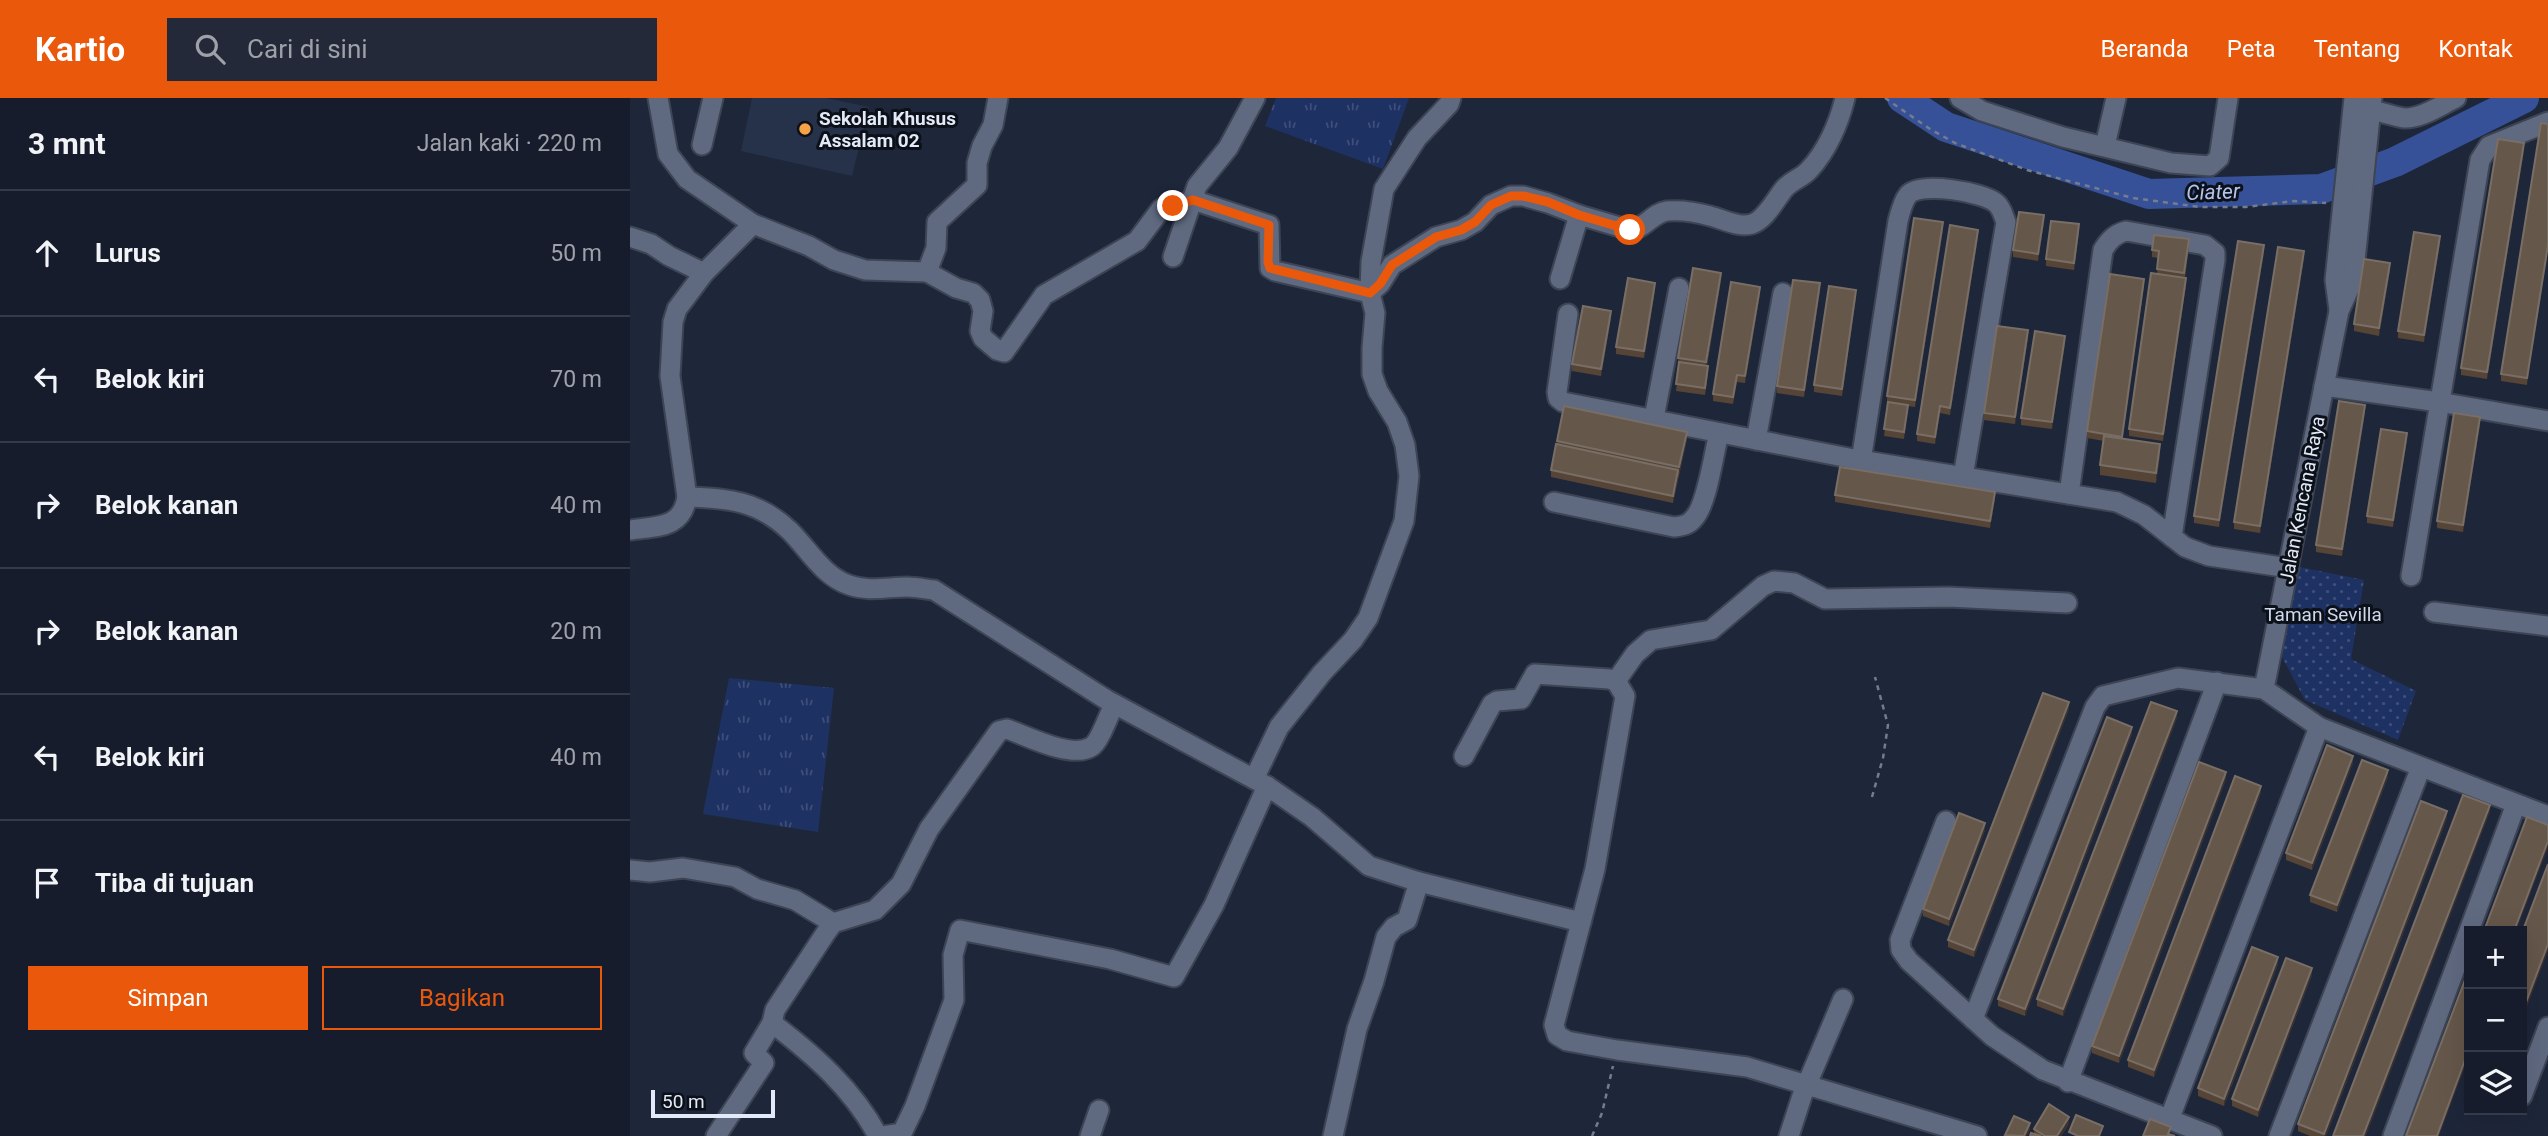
<!DOCTYPE html>
<html lang="id">
<head>
<meta charset="utf-8">
<style>
	body { margin:0; font-family:Roboto,sans-serif; background:#232938; color:#f1f3f6 }
	.controls { position:absolute; right:21px; bottom:21px; display:grid; overflow:hidden; border-radius:0px; box-shadow:0 7px 28px #0002 }
	.controls button { width:63px; height:63px; display:grid; place-items:center; padding:0; border:0; border-bottom:2px solid #353a48; background:#161c2c; color:#f1f3f6; font:35px sans-serif }
	.scale { position:absolute; left:21px; bottom:18px; width:124px; box-sizing:border-box; padding-left:7px; border:4px solid #e3eaf7; border-top:0; font-size:19px; line-height:24px; white-space:nowrap; color:#e3eaf7; -webkit-text-stroke:5px #0c1018; paint-order:stroke }
	.stop { position:absolute; width:21px; height:21px; margin:-16px; border:5px solid #ea580c; border-radius:50%; background:#fff }
	.stop.end { background:#ea580c; border-color:#fff; box-shadow:0 2px 7px #0008 }
	.list { margin:0; padding:0; list-style:none }
	h2 { display:flex; justify-content:space-between; align-items:center; height:91px; margin:0; padding:0 28px; font-size:30px }
	h2 small { font-size:23px; font-weight:400; color:#9ea1a9 }
	.list li { display:grid; grid-template-columns:46px 1fr auto; gap:21px; align-items:center; box-sizing:border-box; height:126px; padding:0 28px; border-top:2px solid #353a48 }
	.list b { display:block; font-size:26px; white-space:nowrap }
	.list em { font-size:23px; font-style:normal; color:#9ea1a9 }
	.actions { display:flex; gap:14px; padding:21px 28px }
	.actions a { flex:1; padding:16px 0; border:2px solid #ea580c; border-radius:0px; text-align:center; font-size:24px; color:#ea580c }
	.actions .main { background:#ea580c; color:#fff }
	.icon { flex:none; width:38px; height:38px; fill:none; stroke:currentColor; stroke-width:2; stroke-linecap:round; stroke-linejoin:round }
	.map { position:relative; flex:none; width:1918px; height:1038px; overflow:hidden }
	header { display:flex; align-items:center; gap:42px; box-sizing:border-box; height:98px; padding:0 35px; background:#ea580c; color:#fff }
	header strong { font-size:33px }
	nav { display:flex; gap:38px; margin-inline-start:auto; font-size:24px }
	.search { width:490px; height:63px; background:#232938; display:flex; align-items:center; gap:18px; box-sizing:border-box; padding:0 24px; border-radius:0px; color:#9ea1a9; font-size:26px }
	main { display:flex }
	aside { flex:1; background:#161c2c }
	.map>svg:first-child { display:block }
</style>
</head>
<body>
<header>
<strong>Kartio</strong>
<div class="search"><svg class="icon" aria-label="search" viewBox="0 0 24 24"><circle cx="10" cy="10" r="6"/><path d="M15 15l6 6"/></svg>Cari di sini</div>
<nav><a>Beranda</a><a>Peta</a><a>Tentang</a><a>Kontak</a></nav>
</header>
<main>
<aside>
<h2>3 mnt<small>Jalan kaki · 220 m</small></h2>
<ul class="list">
<li><svg class="icon" aria-label="ahead" viewBox="0 0 24 24"><path d="M12 20V5M6 11l6-6 6 6"/></svg><div><b>Lurus</b></div><em>50 m</em></li>
<li><svg class="icon" aria-label="left" viewBox="0 0 24 24"><path d="M17 20v-9H6M10 6l-5 5 5 5"/></svg><div><b>Belok kiri</b></div><em>70 m</em></li>
<li><svg class="icon" aria-label="right" viewBox="0 0 24 24"><path d="M7 20v-9h11M14 6l5 5-5 5"/></svg><div><b>Belok kanan</b></div><em>40 m</em></li>
<li><svg class="icon" aria-label="right" viewBox="0 0 24 24"><path d="M7 20v-9h11M14 6l5 5-5 5"/></svg><div><b>Belok kanan</b></div><em>20 m</em></li>
<li><svg class="icon" aria-label="left" viewBox="0 0 24 24"><path d="M17 20v-9H6M10 6l-5 5 5 5"/></svg><div><b>Belok kiri</b></div><em>40 m</em></li>
<li><svg class="icon" aria-label="arrive" viewBox="0 0 24 24"><path d="M6 21V4h12l-3 4 3 4H6"/></svg><div><b>Tiba di tujuan</b></div></li>
</ul>
<div class="actions"><a class="main">Simpan</a><a>Bagikan</a></div>
</aside>
<div class="map">
<svg width="1918" height="1038" viewBox="0 0 1918 1038">
	<defs>
		<pattern id="grass-tufts" width="24" height="20" patternUnits="userSpaceOnUse" patternTransform="scale(1.75)"><rect width="24" height="20" fill="#1e3163"/><path d="M3 7l-1-3M5 7V3M7 7l1-3M15 17l-1-3M17 17v-4M19 17l1-3" fill="none" stroke="#3f4f7a"/></pattern>
		<pattern id="park-dots" width="8" height="8" patternUnits="userSpaceOnUse" patternTransform="scale(1.75)"><rect width="8" height="8" fill="#1e3163"/><path d="M2 2h.1M6 6h.1" fill="none" stroke="#3f4f7a" stroke-width="1.8" stroke-linecap="round"/></pattern>
	</defs>
	<rect width="100%" height="100%" fill="#1e263a"/>
	<path fill="#26314a" d="M122 0H196L239 9 222 78 111 53Z"/>
	<g fill="url(#grass-tufts)">
		<path d="M646 0H779L753 71 635 28Z"/>
		<path d="M99 580 204 590 188 734 73 716Z"/>
	</g>
	<path fill="url(#park-dots)" d="M1665 468 1734 482 1721 561 1786 593 1768 642 1675 602 1652 559Z"/>
	<g fill="none" stroke-linecap="round" stroke-linejoin="round">
		<path stroke="#365198" stroke-width="30" d="M1272 0 1316 29 1519 96 1691 91 1765 64 1894 0"/>
		<g stroke="#3d4454" stroke-width="23">
			<g id="minor">
				<path d="M28 0 38 56 57 81 123 126 179 148 204 162 235 172 297 174 326 190 343 195 350 202 353 213 350 233 353 240 367 252 374 254 414 197 507 143 531 111 536 108H550L563 102 639 127 640 170 645 173 740 195 750 186 762 167 806 139 831 132 845 124 861 107 881 98H893L918 105 949 117 1000 132C1015 131 1022 115 1037 113 1052 112 1066 114 1080 118 1093 121 1108 130 1122 126 1135 122 1146 101 1154 91 1162 82 1172 80 1179 72 1197 53 1209 25 1215 0"/>
				<path d="M1330 0 1352 13 1433 39 1541 65 1580 68 1589 60 1598 0"/>
				<path d="M1731 11C1746 11 1760 18 1774 20 1791 21 1811 7 1826 0"/>
				<path d="M72 47 83 0"/>
				<path d="M1475 48 1486 0"/>
				<path d="M0 139 21 146 39 158 74 175"/>
				<path d="M543 159 567 88 598 50 625 0"/>
				<path d="M297 174 306 150 307 124 347 87V65L352 48 363 27 368 0"/>
				<path d="M930 181 949 117"/>
				<path d="M1709 212 1705 182 1724 0"/>
				<path d="M938 216 927 294 928 300 933 304 1224 361 1487 404 1514 417 1555 449 1579 458 1659 470"/>
				<path d="M1694 288 1809 304 1918 323"/>
				<path d="M1024 320 1049 190"/>
				<path d="M1126 342 1153 195"/>
				<path d="M1231 363 1268 123C1270 115 1273 103 1278 97 1290 83 1353 94 1366 105 1372 110 1373 117 1376 124L1333 379"/>
				<path d="M1439 396 1473 152C1479 142 1485 136 1496 133L1575 147 1585 155V162L1542 439"/>
				<path d="M57 399C98 400 129 403 160 433 179 452 193 478 219 487 239 494 257 489 277 489 286 489 295 491 304 492L477 602 637 688 682 719 739 768 789 784 951 824"/>
				<path d="M924 404 1044 429C1052 428 1059 427 1064 420 1077 407 1084 354 1089 335"/>
				<path d="M0 432C27 428 52 431 57 399L40 278 43 224 47 211 74 175 123 126"/>
				<path d="M1781 478 1850 62 1859 48 1918 24"/>
				<path d="M1804 514 1918 528"/>
				<path d="M986 583 1005 556 1021 542 1081 532 1133 488 1144 483 1164 485 1195 501 1319 499 1437 505"/>
				<path d="M1634 591 1709 213 1723 182 1742 0"/>
				<path d="M834 658 862 606 867 603 891 601 905 576 979 581 986 583 995 598 965 771 924 927 927 937 937 943 987 952 1117 969 1347 1038"/>
				<path d="M624 681 649 629 692 575 723 542 738 520 774 423 779 378 775 347 767 324 748 293 742 276V250L745 215 740 195 741 164 754 91 787 40 819 6 821 0"/>
				<path d="M1316 723 1270 842 1271 852 1279 863 1362 938 1413 972 1582 1038"/>
				<path d="M0 772 20 774 53 770 105 779 127 791 165 802 203 825"/>
				<path d="M1343 921 1465 609 1473 598 1548 580 1634 591 1689 629 1918 718"/>
				<path d="M142 925C184 957 223 991 248 1038"/>
				<path d="M1438 984 1587 584"/>
				<path d="M1892 998 1918 929"/>
				<path d="M1539 1022 1689 629"/>
				<path d="M86 1038 134 965 124 955 142 925 145 912 197 833 203 825 245 812 271 786 299 731 369 633 377 631C397 638 441 661 461 649 469 645 480 615 484 606"/>
				<path d="M253 1038 272 1035 285 1008 324 902 323 857 330 832 480 861 544 879 584 807 637 688"/>
				<path d="M460 1038 469 1012"/>
				<path d="M703 1038 727 931 744 883 756 839 764 829 777 822 789 784"/>
				<path d="M1159 1038 1172 998 1213 901"/>
				<path d="M1649 1038 1791 669"/>
				<path d="M1763 1038 1886 706"/>
			</g>
		</g>
		<g stroke="#757c8d" stroke-width="2.5" stroke-dasharray="5 5" stroke-linecap="butt">
			<path d="M1255 0 1300 31 1325 45 1397 72 1503 100 1570 109H1616L1664 103 1696 105"/>
			<path d="M1242 699 1253 660 1258 627 1245 579"/>
			<path d="M962 1038 972 1015 983 968"/>
		</g>
		<use href="#minor" stroke="#5f6980" stroke-width="19"/>
	</g>
	<g fill="#564536">
		<path d="M1911 25 1897 287 1871 283V276Z"/>
		<path d="M1894 52 1857 281 1831 277V270Z"/>
		<path d="M1414 124 1408 163 1383 159V152Z"/>
		<path d="M1313 131 1285 309 1278 308 1274 341 1254 338 1258 305H1257V298Z"/>
		<path d="M1449 133 1444 172 1416 168V161Z"/>
		<path d="M1348 139 1320 317 1310 315 1305 346 1287 343V336Z"/>
		<path d="M1810 145 1794 244 1768 240V233Z"/>
		<path d="M1559 148 1555 180 1556 187 1533 343 1499 338V331L1527 176 1528 160 1522 159V152Z"/>
		<path d="M1634 154 1589 429 1564 425V418Z"/>
		<path d="M1674 160 1630 435 1604 431V424Z"/>
		<path d="M1760 172 1749 238 1724 233V226Z"/>
		<path d="M1091 182 1077 268 1078 275 1075 297 1046 293 1049 267 1048 260Z"/>
		<path d="M1514 188 1492 341 1530 357 1526 385 1470 377V367L1474 343 1457 340V333Z"/>
		<path d="M1025 192 1014 260 986 256V249Z"/>
		<path d="M1190 192 1174 299 1147 295V288Z"/>
		<path d="M1130 196 1115 285 1107 284 1103 306 1083 303V296Z"/>
		<path d="M1226 199 1212 298 1184 294V287Z"/>
		<path d="M981 220 971 278 942 273V266Z"/>
		<path d="M1398 239 1385 326 1354 322V315Z"/>
		<path d="M1435 245 1422 331 1391 327V320Z"/>
		<path d="M1735 314 1712 458 1686 454V447Z"/>
		<path d="M1850 326 1833 434 1807 430V423Z"/>
		<path d="M1057 341 1043 405 921 379V372L927 343Z"/>
		<path d="M1777 342 1763 429 1737 425V418Z"/>
		<path d="M1205 397 1365 401 1360 430 1205 404Z"/>
		<path d="M1439 611 1344 859 1318 849V842Z"/>
		<path d="M1547 620 1433 918 1407 908V901Z"/>
		<path d="M1502 636 1395 918 1368 908V901Z"/>
		<path d="M1723 665 1682 772 1656 762V755Z"/>
		<path d="M1758 679 1707 814 1680 804V797Z"/>
		<path d="M1596 681 1489 965 1462 955V948Z"/>
		<path d="M1631 695 1524 979 1498 969V962Z"/>
		<path d="M1817 720 1696 1038H1680L1668 1033V1026Z"/>
		<path d="M1355 732 1319 828 1293 818V811Z"/>
		<path d="M1648 866 1594 1008 1568 998V990Z"/>
		<path d="M1682 877 1628 1019 1602 1008V1001Z"/>
		<path d="M1439 1026 1431 1038H1400L1404 1036V1031Z"/>
	</g>
	<g fill="#39312f">
		<path d="M1894 45V52L1857 281V274Z"/>
		<path d="M1414 117V124L1408 163V156Z"/>
		<path d="M1313 124V131L1285 309V302Z"/>
		<path d="M1449 126V133L1444 172V165Z"/>
		<path d="M1348 132V139L1320 317V310Z"/>
		<path d="M1810 138V145L1794 244V237Z"/>
		<path d="M1634 147V154L1589 429V422Z"/>
		<path d="M1918 147V154L1897 287V280Z"/>
		<path d="M1674 153V160L1630 435V428Z"/>
		<path d="M1760 165V172L1749 238V230Z"/>
		<path d="M1091 175V182L1076 271V264Z"/>
		<path d="M1556 180V187L1533 343V336Z"/>
		<path d="M1514 181V188L1492 346V339Z"/>
		<path d="M1025 185V192L1014 260V253Z"/>
		<path d="M1190 185V192L1174 299V292Z"/>
		<path d="M1130 189V196L1115 285V278Z"/>
		<path d="M1226 192V199L1212 298V291Z"/>
		<path d="M981 213V220L971 278V271Z"/>
		<path d="M1398 232V239L1385 326V319Z"/>
		<path d="M1435 238V245L1422 331V324Z"/>
		<path d="M1735 307V314L1712 458V451Z"/>
		<path d="M1310 308V315L1305 346V339Z"/>
		<path d="M1850 319V326L1833 434V427Z"/>
		<path d="M1057 334V341L1049 376V369Z"/>
		<path d="M1777 335V342L1763 429V422Z"/>
		<path d="M1530 346V357L1526 385V375Z"/>
		<path d="M1048 372V380L1043 405V398Z"/>
		<path d="M1365 394V401L1360 430V423Z"/>
		<path d="M1439 604V611L1344 859V852Z"/>
		<path d="M1547 613V620L1433 918V911Z"/>
		<path d="M1502 629V636L1395 918V911Z"/>
		<path d="M1723 658V665L1682 772V765Z"/>
		<path d="M1758 672V679L1707 814V807Z"/>
		<path d="M1596 674V681L1489 965V958Z"/>
		<path d="M1631 688V695L1524 979V972Z"/>
		<path d="M1860 707V714L1736 1038H1733Z"/>
		<path d="M1817 713V720L1696 1038H1694Z"/>
		<path d="M1355 725V732L1319 828V821Z"/>
		<path d="M1918 743V750L1886 833H1884Z"/>
		<path d="M1918 846V853L1892 922V915Z"/>
		<path d="M1648 859V866L1594 1008V1001Z"/>
		<path d="M1682 870V877L1628 1019V1012Z"/>
		<path d="M1839 951V958L1809 1038H1807Z"/>
		<path d="M1439 1019V1026L1431 1038H1427Z"/>
		<path d="M1400 1025V1032L1397 1038H1394Z"/>
	</g>
	<g fill="#65574a" stroke="#796e65" stroke-width="2">
		<path d="M1911 25 1918 26V147L1897 280 1871 276Z"/>
		<path d="M1868 41 1894 45 1857 274 1831 270Z"/>
		<path d="M1389 114 1414 117 1408 156 1383 152Z"/>
		<path d="M1284 120 1313 124 1285 302 1257 298Z"/>
		<path d="M1421 123 1449 126 1444 165 1416 161Z"/>
		<path d="M1320 127 1348 132 1320 310 1310 308 1305 339 1287 336Z"/>
		<path d="M1784 134 1810 138 1794 237 1768 233Z"/>
		<path d="M1524 137 1559 141 1554 175 1527 171 1529 153 1522 152Z"/>
		<path d="M1608 143 1634 147 1589 422 1564 418Z"/>
		<path d="M1648 149 1674 153 1630 428 1604 424Z"/>
		<path d="M1734 161 1760 165 1749 230 1724 226Z"/>
		<path d="M1063 170 1091 175 1076 264 1048 260Z"/>
		<path d="M1521 175 1556 180 1533 336 1499 331Z"/>
		<path d="M1480 176 1514 181 1492 339 1457 333Z"/>
		<path d="M998 180 1025 185 1014 253 986 249Z"/>
		<path d="M1163 182 1190 185 1174 292 1147 288Z"/>
		<path d="M1101 184 1130 189 1115 278 1107 277 1103 299 1083 296Z"/>
		<path d="M1199 188 1226 192 1212 291 1184 287Z"/>
		<path d="M953 208 981 213 971 271 942 266Z"/>
		<path d="M1367 228 1398 232 1385 319 1354 315Z"/>
		<path d="M1405 233 1435 238 1422 324 1391 320Z"/>
		<path d="M1049 264 1078 268 1075 290 1046 286Z"/>
		<path d="M1709 303 1735 307 1712 451 1686 447Z"/>
		<path d="M1258 304 1278 307 1274 334 1254 331Z"/>
		<path d="M934 308 1057 334 1049 369 927 343Z"/>
		<path d="M1824 315 1850 319 1833 427 1807 423Z"/>
		<path d="M1751 331 1777 335 1763 422 1737 418Z"/>
		<path d="M1474 338 1530 346 1526 375 1470 367Z"/>
		<path d="M926 346 1048 372 1043 398 921 372Z"/>
		<path d="M1210 369 1365 394 1360 423 1205 397Z"/>
		<path d="M1413 595 1439 604 1344 852 1318 842Z"/>
		<path d="M1521 604 1547 613 1433 911 1407 901Z"/>
		<path d="M1477 619 1502 629 1395 911 1368 901Z"/>
		<path d="M1697 647 1723 658 1682 765 1656 755Z"/>
		<path d="M1732 662 1758 672 1707 807 1680 797Z"/>
		<path d="M1569 664 1596 674 1489 958 1462 948Z"/>
		<path d="M1605 678 1631 688 1524 972 1498 962Z"/>
		<path d="M1833 697 1860 707 1733 1038H1703Z"/>
		<path d="M1791 703 1817 713 1694 1036 1668 1026Z"/>
		<path d="M1329 715 1355 725 1319 821 1293 811Z"/>
		<path d="M1897 719 1918 727V743L1884 833H1854Z"/>
		<path d="M1918 766V846L1892 915V835Z"/>
		<path d="M1622 849 1648 859 1594 1001 1568 990Z"/>
		<path d="M1656 860 1682 870 1628 1012 1602 1001Z"/>
		<path d="M1839 871V951L1807 1038H1776Z"/>
		<path d="M1419 1006 1439 1019 1427 1038H1415L1404 1031Z"/>
		<path d="M1446 1017 1473 1028 1469 1038H1448L1439 1034Z"/>
		<path d="M1384 1018 1400 1025 1394 1038 1375 1037Z"/>
		<path d="M1520 1021 1541 1029 1538 1036 1545 1038H1513Z"/>
		<path d="M1401 1035 1411 1038H1400Z"/>
	</g>
	<g fill="none" stroke-linecap="round" stroke-linejoin="round">
		<path stroke="#ea580c" stroke-width="9" d="M543 108 563 102 639 127 638 164 640 170 740 195 750 186 762 167 806 139 831 132 845 124 861 107 881 98H893L918 104 949 117 1000 132"/>
	</g>
	<circle fill="#f6a247" stroke="#0c1018" stroke-width="2.5" cx="175" cy="31" r="7"/>
	<g text-anchor="middle" dominant-baseline="central" stroke-width="6" stroke-linejoin="round" paint-order="stroke">
		<g font-size="19" font-weight="bold" fill="#e3eaf7" stroke="#0c1018" text-anchor="start">
			<text x="189" y="20">Sekolah Khusus<tspan x="189" dy="22">Assalam 02</tspan></text>
		</g>
		<g font-size="19" fill="#e3eaf7" stroke="#0c1018">
			<text transform="translate(1672 402) rotate(-79)">Jalan Kencana Raya</text>
		</g>
		<g font-size="19" fill="#d0d9ed" stroke="#0c1018">
			<text x="1693" y="516">Taman Sevilla</text>
		</g>
		<g font-size="21" font-style="italic" fill="#b3c5ed" stroke="#0c1018">
			<text transform="translate(1583 94) rotate(-2)">Ciater</text>
		</g>
	</g>
</svg>
<div class="controls">
<button>+</button>
<button>−</button>
<button><svg class="icon" aria-label="layers" viewBox="0 0 24 24"><path d="M12 4l9 5-9 5-9-5zM3 14l9 5 9-5"/></svg></button>
</div>
<div class="scale">50 m</div>
<div class="stop" style="left:1000px;top:132px"></div>
<div class="stop end" style="left:543px;top:108px"></div>
</div>
</main>
</body>
</html>
